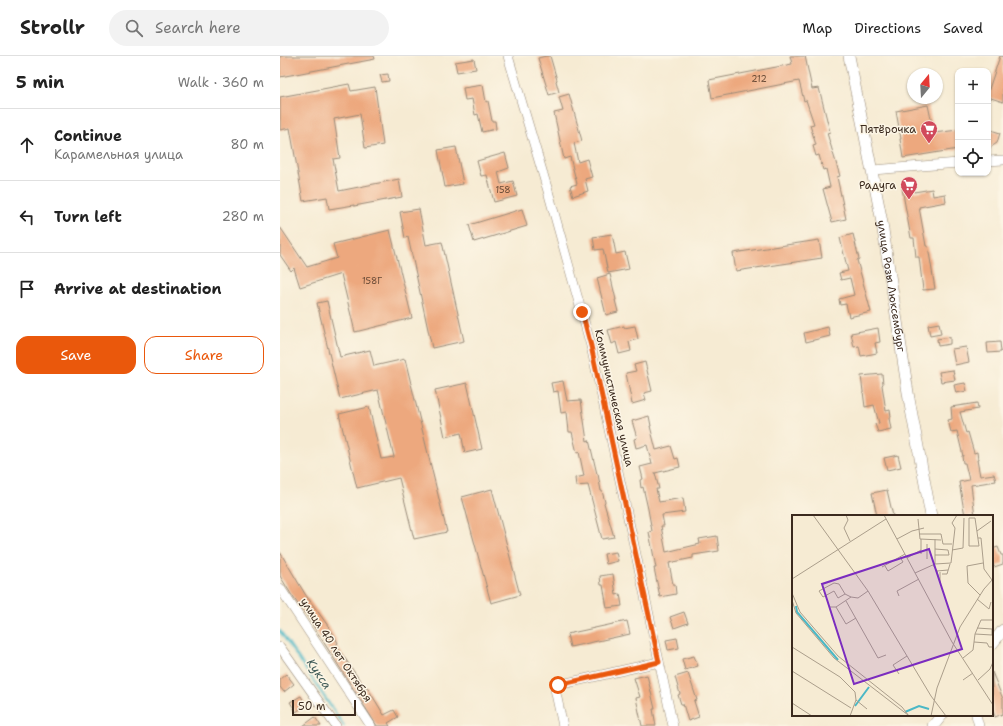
<!DOCTYPE html>
<html lang="en">
<head>
<meta charset="utf-8">
<style>
	body { margin:0; font-family:"Shantell Sans",sans-serif; background:#f2f2f2; color:#222 }
	.controls { position:absolute; right:12px; top:12px; display:grid; overflow:hidden; border-radius:8px; box-shadow:0 1px 3px #0004 }
	.controls button { width:36px; height:36px; display:grid; place-items:center; padding:0; border:0; border-bottom:1px solid #e0e0e0; background:#fff; color:#222; font:20px sans-serif }
	.compass { position:absolute; left:627px; top:12px; width:36px; height:36px; border-radius:50%; background:#fff; box-shadow:0 1px 3px #0004; rotate:18deg }
	.scale { position:absolute; left:12px; bottom:10px; width:64px; box-sizing:border-box; padding-left:4px; border:2px solid #3b2a1e; border-top:0; font-size:11px; line-height:14px; white-space:nowrap; color:#3b2a1e; -webkit-text-stroke:3px #fcf5e5; paint-order:stroke }
	.stop { position:absolute; width:12px; height:12px; margin:-9px; border:3px solid #ea580c; border-radius:50%; background:#fff }
	.stop.end { background:#ea580c; border-color:#fff; box-shadow:0 1px 4px #0008 }
	.list { margin:0; padding:0; list-style:none }
	h2 { display:flex; justify-content:space-between; align-items:center; height:52px; margin:0; padding:0 16px; font-size:17px }
	h2 small { font-size:13px; font-weight:400; color:#767676 }
	.list li { display:grid; grid-template-columns:26px 1fr auto; gap:12px; align-items:center; box-sizing:border-box; height:72px; padding:0 16px; border-top:1px solid #e0e0e0 }
	.list b { display:block; font-size:15px; white-space:nowrap }
	.list p { margin:0; font-size:13px; white-space:nowrap; color:#767676 }
	.list em { font-size:13px; font-style:normal; color:#767676 }
	.actions { display:flex; gap:8px; padding:12px 16px }
	.actions a { flex:1; padding:9px 0; border:1px solid #ea580c; border-radius:12px; text-align:center; font-size:14px; color:#ea580c }
	.actions .main { background:#ea580c; color:#fff }
	.icon { flex:none; width:22px; height:22px; fill:none; stroke:currentColor; stroke-width:2; stroke-linecap:round; stroke-linejoin:round }
	.map { position:relative; flex:none; width:723px; height:670px; overflow:hidden }
	header { display:flex; align-items:center; gap:24px; box-sizing:border-box; height:56px; padding:0 20px; background:#fff; border-bottom:1px solid #e0e0e0 }
	header strong { font-size:19px }
	nav { display:flex; gap:22px; margin-inline-start:auto; font-size:14px }
	.search { width:280px; height:36px; background:#f2f2f2; display:flex; align-items:center; gap:10px; box-sizing:border-box; padding:0 14px; border-radius:22px; color:#767676; font-size:15px }
	main { display:flex }
	aside { flex:1; background:#fff }
	.map>svg:first-child { display:block }
</style>
</head>
<body>
<header>
<strong>Strollr</strong>
<div class="search"><svg class="icon" aria-label="search" viewBox="0 0 24 24"><circle cx="10" cy="10" r="6"/><path d="M15 15l6 6"/></svg>Search here</div>
<nav><a>Map</a><a>Directions</a><a>Saved</a></nav>
</header>
<main>
<aside>
<h2>5 min<small>Walk · 360 m</small></h2>
<ul class="list">
<li><svg class="icon" aria-label="ahead" viewBox="0 0 24 24"><path d="M12 20V5M6 11l6-6 6 6"/></svg><div><b>Continue</b><p>Карамельная улица</p></div><em>80 m</em></li>
<li><svg class="icon" aria-label="left" viewBox="0 0 24 24"><path d="M17 20v-9H6M10 6l-5 5 5 5"/></svg><div><b>Turn left</b></div><em>280 m</em></li>
<li><svg class="icon" aria-label="arrive" viewBox="0 0 24 24"><path d="M6 21V4h12l-3 4 3 4H6"/></svg><div><b>Arrive at destination</b></div></li>
</ul>
<div class="actions"><a class="main">Save</a><a>Share</a></div>
</aside>
<div class="map">
<svg width="723" height="670" viewBox="0 0 723 670">
	<rect width="100%" height="100%" fill="#fcf5e5"/>
	<filter id="ink" filterUnits="userSpaceOnUse"><feTurbulence type="fractalNoise" baseFrequency=".025" numOctaves="2"/><feDisplacementMap in="SourceGraphic" scale="8" xChannelSelector="R" yChannelSelector="G"/><feConvolveMatrix kernelMatrix="1 2 1 2 8 2 1 2 1" color-interpolation-filters="sRGB"/></filter>
	<filter id="wash" filterUnits="userSpaceOnUse"><feTurbulence type="fractalNoise" baseFrequency=".012" numOctaves="4" result="noise"/><feDisplacementMap in="SourceGraphic" scale="16" xChannelSelector="R" yChannelSelector="G"/><feGaussianBlur stdDeviation="0.9" result="paint"/><feColorMatrix in="noise" values="0 0 0 0 0 0 0 0 0 0 0 0 0 0 0 0 0 1.4 0 .05"/><feComposite in="paint" operator="in"/></filter>
	<g filter="url(#wash)">
		<rect width="100%" height="100%" fill="#f6ebd3"/>
		<g fill="none" stroke-linecap="round" stroke-linejoin="round">
			<path stroke="#4bb8c6" stroke-width="2.5" d="M0 575 64 670"/>
		</g>
		<g id="blocks">
			<g fill="#eda87e">
				<path d="M0 0H94L95 3 0 21Z"/>
				<path d="M266 0H270L277 24 276 25 279 36 269 39 258 2Z"/>
				<path d="M510 0H525L532 33 539 32 550 76 547 77 560 120 557 121 566 163 552 166 543 133 550 131 546 113 543 114 539 99 536 100 533 90 536 89 530 69 534 68 526 44 524 45 519 25 432 42 429 24 512 8Z"/>
				<path d="M720 0H723V46L708 41V36Z"/>
				<path d="M194 3 196 13 177 16 175 6Z"/>
				<path d="M108 18 109 25 102 26 100 19Z"/>
				<path d="M69 28 71 35 95 31 103 89 85 92 80 58 54 63 60 102 53 103 59 135 119 123 122 141 74 150V149L49 153 47 141 23 145 10 72 0 74V41Z"/>
				<path d="M203 29 206 46 208 45 212 65H215L216 73 202 76 198 58 195 59 192 43 185 44 183 32Z"/>
				<path d="M289 38 302 85 294 87 298 106 307 103 312 121 305 123 308 135 293 140 290 130 297 128 290 101 284 103 274 57 283 55 279 41Z"/>
				<path d="M648 49 654 77 678 74V93L623 102 620 83H621L616 55Z"/>
				<path d="M708 73 720 77 717 87 708 93Z"/>
				<path d="M176 91 183 128 165 131 158 94Z"/>
				<path d="M225 97 229 112 218 116 221 128 233 125 237 140 214 146 207 119 201 120 197 105Z"/>
				<path d="M633 130 634 136 652 133 653 140 665 138 666 146 639 151 646 190H648L655 233 643 234 639 201H636L634 182H631L622 132Z"/>
				<path d="M139 153 146 189 162 186 184 285 152 292 128 181 125 182 120 156Z"/>
				<path d="M242 153 247 170 194 186 189 169Z"/>
				<path d="M0 171 27 211 57 202 53 188 110 174 132 262 75 276 61 218 20 231 14 212 11 215 0 199Z"/>
				<path d="M332 178 336 198 345 196 349 213 328 217 323 193 315 194 313 181Z"/>
				<path d="M573 178 579 203 577 204 591 256 569 261 566 248 560 249 559 243 574 239 570 222 561 224 559 217 568 215 560 182Z"/>
				<path d="M539 184 542 202 456 215 453 197Z"/>
				<path d="M330 218 336 244H335L338 256 326 259 317 222Z"/>
				<path d="M47 245 60 301 90 294 94 310 125 303 167 476 134 483 119 422 77 432 59 358 89 351 101 403 114 401 98 334 60 343 37 247Z"/>
				<path d="M659 267 661 278 650 280 648 269Z"/>
				<path d="M344 270V272L355 270 358 283 349 286 351 295 339 298 336 286 332 288 328 274Z"/>
				<path d="M548 271 550 280 526 286 524 277Z"/>
				<path d="M598 272 600 286 595 287 597 297 581 300 579 290 574 291 571 277Z"/>
				<path d="M670 281V288L658 290 657 283Z"/>
				<path d="M720 286 721 296 708 297 707 287Z"/>
				<path d="M686 291 689 306 675 309 672 293Z"/>
				<path d="M365 306 372 335 364 337 366 344 352 348 346 317 356 315 354 309Z"/>
				<path d="M673 314 675 324 661 326 659 316Z"/>
				<path d="M602 318 603 328 602 329 606 355 610 354 611 361 609 362 611 373 598 376 595 368 599 367 594 349 585 351 581 320Z"/>
				<path d="M283 325 287 345 301 344 307 385 309 384 317 418H318L321 435H322L325 446 324 447 334 481 322 483 308 429 296 430 295 422 304 420 299 396 297 397 292 376H289L287 356 281 357 278 335 273 336 271 327Z"/>
				<path d="M187 327 202 393 185 397 181 377 165 381 155 334Z"/>
				<path d="M685 327 687 335 676 337 674 329Z"/>
				<path d="M697 347 698 353 680 356 686 377 688 376 694 397 697 396 698 404H697L700 420 714 418 716 425 691 429 695 460H685L679 426 689 424 685 407H683L682 400H683L677 375 671 376 668 364 672 363 671 351Z"/>
				<path d="M369 360 371 370H370L376 394 391 390 395 403 398 402 400 411 375 417 379 433H376L379 446 403 442 405 456 382 459 384 470H381L386 496 420 488 419 483 437 480 439 495 413 499V502L389 507 393 528H395L396 538 380 541 374 512H376L369 476 372 475 368 453 363 431 361 432 360 424 363 423 360 411 372 408 367 389 356 392 354 383 357 382 352 365Z"/>
				<path d="M618 399 621 411 607 414 604 402Z"/>
				<path d="M212 433 240 539 211 547 182 441Z"/>
				<path d="M607 434 613 460H597L592 437Z"/>
				<path d="M718 491 721 499H723V508L714 511 712 505V493Z"/>
				<path d="M0 496 25 538 51 574 58 587 56 589 85 632 87 631 104 659 114 654 118 661 108 667 110 670H97L25 557H24L11 538 0 520Z"/>
				<path d="M336 496 338 505 326 508 324 498Z"/>
				<path d="M333 518 336 539 340 538 342 550 327 552 323 529H321L320 520Z"/>
				<path d="M404 556 408 567 394 572 390 561Z"/>
				<path d="M347 565 350 578 290 591 287 578Z"/>
				<path d="M397 582 399 592 388 594 386 584Z"/>
				<path d="M414 600 418 610 405 614 402 603Z"/>
				<path d="M712 616 723 643V658L715 661 712 651Z"/>
				<path d="M408 617 417 644 414 645 419 661 408 665 403 648H401L398 639 400 638 395 621Z"/>
				<path d="M6 618 14 628 4 636 0 631V623Z"/>
				<path d="M367 619 375 653H373L376 670H362L356 642 360 641 354 622Z"/>
				<path d="M21 640 26 649 16 656 10 646Z"/>
				<path d="M35 661 41 670H23Z"/>
			</g>
		</g>
	</g>
	<g filter="url(#ink)">
		<use href="#blocks" fill-opacity="0" stroke="#988a78" stroke-width="1"/>
		<g fill="none" stroke-linecap="round" stroke-linejoin="round">
			<g stroke="#988a78" stroke-width="10">
				<g id="minor">
					<path d="M228 0 268 135 311 290 393 670"/>
					<path d="M708 105 723 104"/>
					<path d="M593 114 678 107"/>
					<path d="M0 532 91 670"/>
					<path d="M0 591 56 670"/>
					<path d="M696 659 699 670"/>
					<path d="M283 670 275 633 278 629 379 606"/>
				</g>
			</g>
			<g stroke="#988a78" stroke-width="12">
				<g id="tertiary">
					<path id="s1" d="M569 0 601 161 629 343 651 460"/>
					<path d="M712 588 723 574"/>
					<path d="M653 670 662 659"/>
				</g>
			</g>
			<use href="#minor" stroke="#fff" stroke-width="9"/>
			<use href="#tertiary" stroke="#fff" stroke-width="11"/>
		</g>
	</g>
	<g fill="none" stroke-linecap="round" stroke-linejoin="round" filter="url(#ink)">
		<path stroke="#ea580c" stroke-width="5" d="M278 629 379 606 311 290 302 256"/>
	</g>
	<defs>
		<g id="supermarket-pin" transform="scale(0.9)"><path d="M0 17L-7.5 6A9.5 9.5 0 1 1 7.5 6Z" fill="#d1495b" stroke="#fcf5e5"/><path d="M-6-5.5h2.5l.6 2H6L4.5 2H-2.5L-4.4-4H-6ZM-1.5 3.2a1.3 1.3 0 1 0 .1 0ZM3 3.2a1.3 1.3 0 1 0 .1 0Z" fill="#fff"/></g>
	</defs>
	<g fill-rule="evenodd">
		<use href="#supermarket-pin" x="649" y="73"/>
		<use href="#supermarket-pin" x="629" y="129"/>
	</g>
	<g text-anchor="middle" dominant-baseline="central" stroke-width="3" stroke-linejoin="round" paint-order="stroke">
		<g font-size="9" fill="#684a36">
			<text x="479" y="23">212</text>
			<text x="223" y="134">158</text>
			<text x="92" y="225">158Г</text>
		</g>
		<g font-size="11" fill="#3b2a1e" stroke="#fcf5e5" text-anchor="end">
			<text x="636" y="73">Пятёрочка</text>
			<text x="616" y="129">Радуга</text>
		</g>
		<g font-size="11" fill="#3b2a1e" stroke="#fcf5e5">
			<text stroke="none"><textPath href="#s1" startOffset="234">улица Розы Люксембург</textPath></text>
			<text transform="translate(334 342) rotate(77)">Коммунистическая улица</text>
			<text transform="translate(56 594) rotate(57)">улица 40 лет Октября</text>
		</g>
		<g font-size="12" font-style="italic" fill="#415c59" stroke="#fcf5e5">
			<text transform="translate(39 618) rotate(56)">Кукса</text>
		</g>
	</g>
	<g transform="translate(512 459)">
		<rect width="201" height="201" fill="#f6ebd3"/>
		<path fill="none" stroke="#4bb8c6" stroke-width="2" d="M4 91 5 97 46 145M63 191 77 172M113 197 127 191 137 194"/>
		<path fill="none" stroke="#ab9e8b" stroke-width="1" d="M21 0 76 76 139 181 154 201M54 0 56 5 52 13 58 26M92 0 160 127 201 190M177 3H183L187 31H177ZM126 4 128 24 149 25M185 16 199 6M127 19H149L151 29H160M186 23H189L192 54 200 65M105 24 120 16 132 13M143 24V49M160 35 171 33 172 3M129 39V24M143 40H157L156 35 143 34M115 43 129 35M135 44V29M141 50 145 56 156 55M93 51 96 56 111 47 108 42M90 52 113 39M145 56 148 67V57M123 58 143 49 159 48 163 13 160 8 165 0M150 59H155L158 49M0 64 94 4M0 78 8 97 46 141 110 192 117 201M53 79 46 83 42 76 31 82 27 76 42 68 47 69 53 79 59 82 66 83 76 76M188 80 176 68 175 51 191 48M107 81 105 76 127 64M185 84 197 94 199 87M0 85 4 98 42 143 116 200M54 86 86 143 94 140M38 92H44L59 82M44 92 54 109 64 103M185 113 200 114V120M183 119 200 120M182 127 195 128 197 132H201M0 132 48 162 63 177 64 185 58 201M171 143 181 135 183 119 189 105H201M0 156 59 193M107 159 101 150 115 141M171 165 181 158M186 165 198 154 201 147M64 185 75 194M0 188 20 201M139 201 145 173 168 112 192 74 201 64"/>
		<path fill="#7b2cbf" fill-opacity="0.15" stroke="#7b2cbf" stroke-width="2" d="M137 34 170 134 62 169 30 69Z"/>
		<rect width="201" height="201" fill="none" stroke="#3b2a1e" stroke-width="2"/>
	</g>
</svg>
<div class="controls">
<button>+</button>
<button>−</button>
<button><svg class="icon" aria-label="locate" viewBox="0 0 24 24"><circle cx="12" cy="12" r="6"/><path d="M12 2v4M12 18v4M2 12h4M18 12h4"/></svg></button>
</div>
<svg class="compass" viewBox="-18 -18 36 36"><path d="M0-13l5 13h-10z" fill="#e53935"/><path d="M0 13l5-13h-10z" fill="#767676"/></svg>
<div class="scale">50 m</div>
<div class="stop" style="left:278px;top:629px"></div>
<div class="stop end" style="left:302px;top:256px"></div>
</div>
</main>
</body>
</html>
